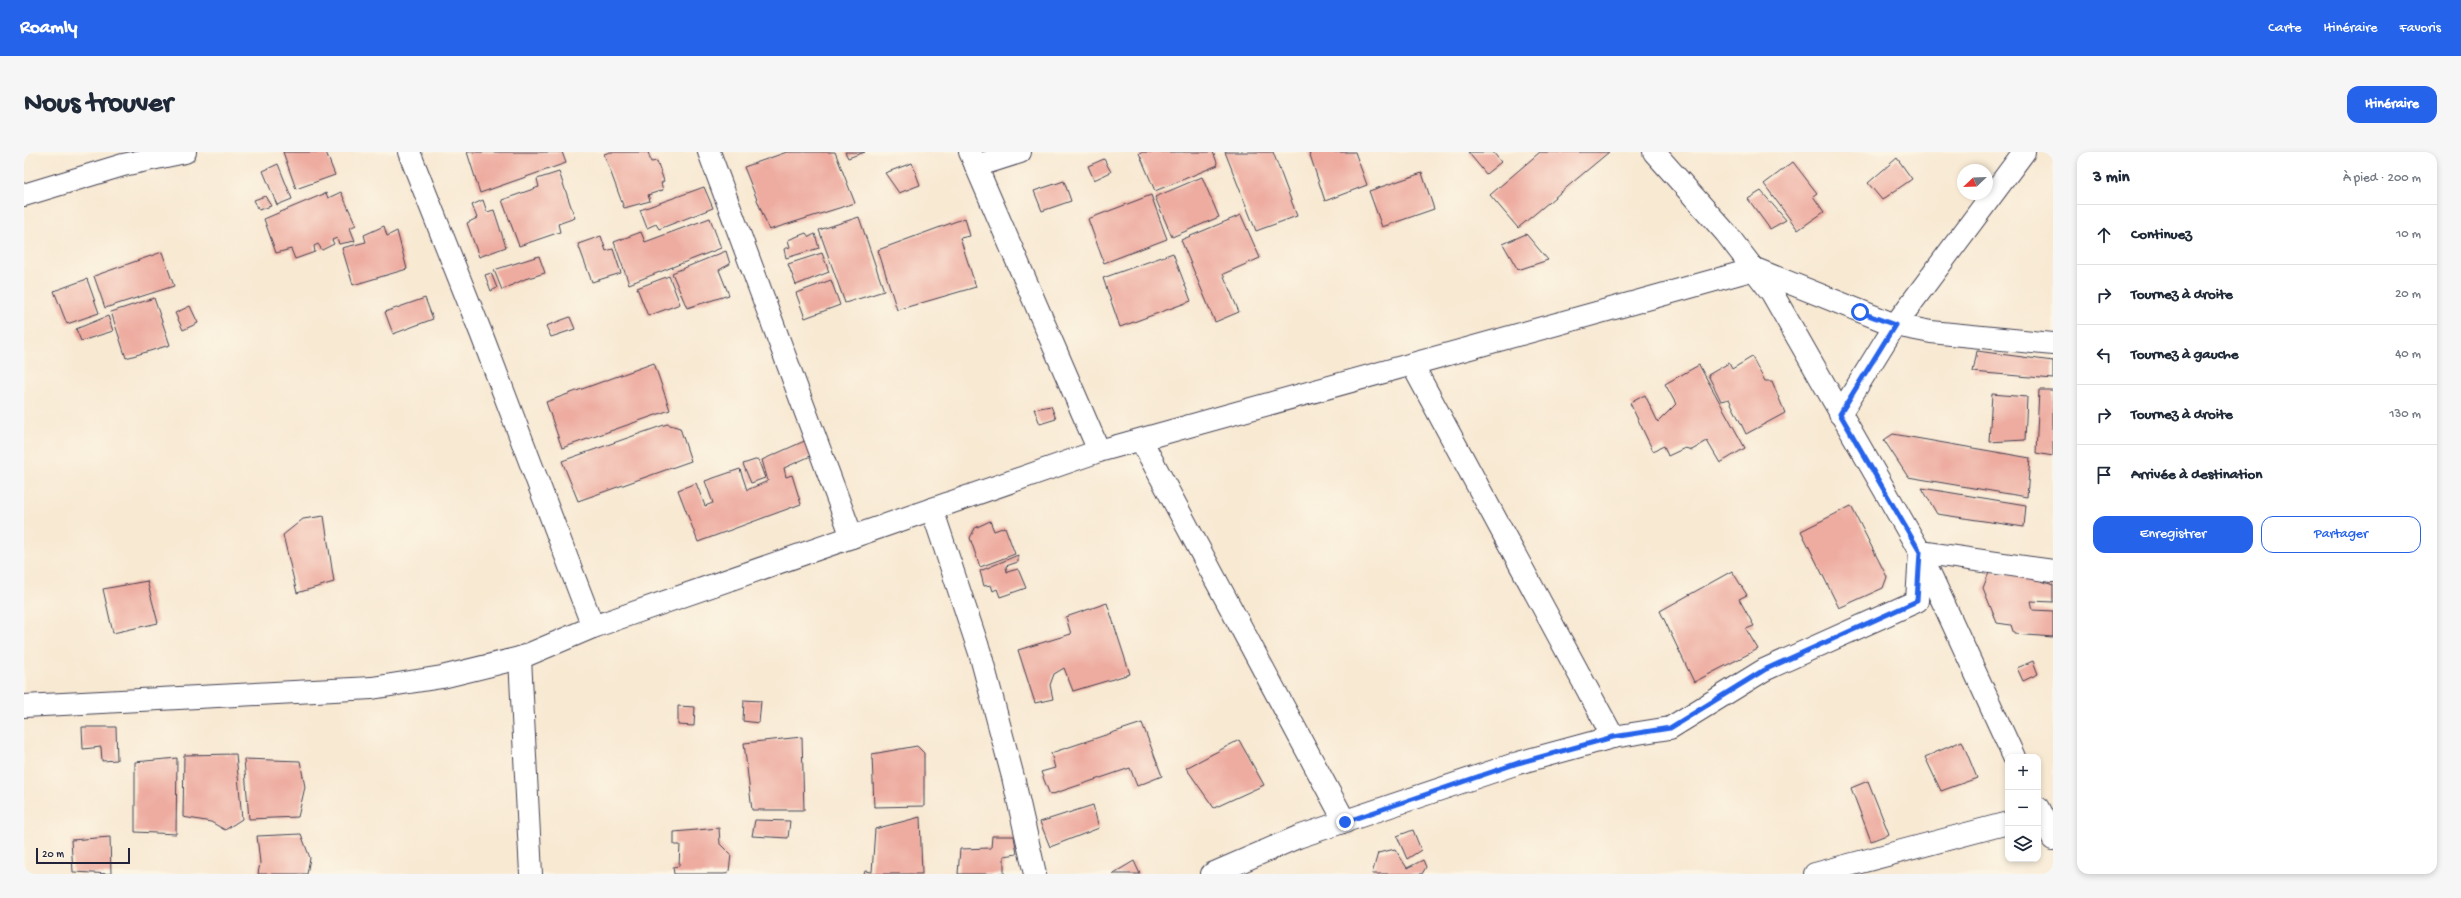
<!DOCTYPE html>
<html lang="fr">
<head>
<meta charset="utf-8">
<style>
	body { margin:0; font-family:"Gochi Hand",sans-serif; background:#f6f6f7; color:#1f2937 }
	.controls { position:absolute; right:12px; bottom:12px; display:grid; overflow:hidden; border-radius:8px; box-shadow:0 2px 6px #0003 }
	.controls button { width:36px; height:36px; display:grid; place-items:center; padding:0; border:0; border-bottom:1px solid #e0e1e3; background:#fff; color:#1f2937; font:20px sans-serif }
	.compass { position:absolute; left:1933px; top:12px; width:36px; height:36px; border-radius:50%; background:#fff; box-shadow:0 2px 6px #0003; rotate:247deg }
	.scale { position:absolute; left:12px; bottom:10px; width:94px; box-sizing:border-box; padding-left:4px; border:2px solid #22223b; border-top:0; font-size:11px; line-height:14px; white-space:nowrap; color:#22223b; -webkit-text-stroke:3px #fcf5e5; paint-order:stroke }
	.stop { position:absolute; width:12px; height:12px; margin:-9px; border:3px solid #2563eb; border-radius:50%; background:#fff }
	.stop.end { background:#2563eb; border-color:#fff; box-shadow:0 1px 4px #0008 }
	.list { margin:0; padding:0; list-style:none }
	h2 { display:flex; justify-content:space-between; align-items:center; height:52px; margin:0; padding:0 16px; font-size:17px }
	h2 small { font-size:13px; font-weight:400; color:#747a83 }
	.list li { display:grid; grid-template-columns:26px 1fr auto; gap:12px; align-items:center; box-sizing:border-box; height:60px; padding:0 16px; border-top:1px solid #e0e1e3 }
	.list b { display:block; font-size:15px; white-space:nowrap }
	.list em { font-size:13px; font-style:normal; color:#747a83 }
	.actions { display:flex; gap:8px; padding:12px 16px }
	.actions a { flex:1; padding:9px 0; border:1px solid #2563eb; border-radius:12px; text-align:center; font-size:14px; color:#2563eb }
	.actions .main { background:#2563eb; color:#fff }
	.icon { flex:none; width:22px; height:22px; fill:none; stroke:currentColor; stroke-width:2; stroke-linecap:round; stroke-linejoin:round }
	.map { position:relative; flex:none; width:2029px; height:722px; overflow:hidden; border-radius:12px }
	header { display:flex; align-items:center; gap:24px; box-sizing:border-box; height:56px; padding:0 20px; background:#2563eb; color:#fff }
	header strong { font-size:19px }
	nav { display:flex; gap:22px; margin-inline-start:auto; font-size:14px }
	.intro { display:flex; align-items:center; justify-content:space-between; box-sizing:border-box; height:96px; padding:0 24px }
	h1 { margin:0; font-size:28px }
	.button { padding:10px 18px; border-radius:12px; background:#2563eb; color:#fff; font-size:14px; font-weight:700 }
	main { display:flex; gap:24px; padding:0 24px }
	aside { flex:1; background:#fff; border-radius:12px; box-shadow:0 2px 6px #0003 }
	.map>svg:first-child { display:block }
</style>
</head>
<body>
<header>
<strong>Roamly</strong>
<nav><a>Carte</a><a>Itinéraire</a><a>Favoris</a></nav>
</header>
<div class="intro"><h1>Nous trouver</h1><a class="button">Itinéraire</a></div>
<main>
<div class="map">
<svg width="2029" height="722" viewBox="0 0 2029 722">
	<rect width="100%" height="100%" fill="#fcf5e5"/>
	<filter id="ink" filterUnits="userSpaceOnUse"><feTurbulence type="fractalNoise" baseFrequency=".025" numOctaves="2"/><feDisplacementMap in="SourceGraphic" scale="8" xChannelSelector="R" yChannelSelector="G"/><feConvolveMatrix kernelMatrix="1 2 1 2 8 2 1 2 1" color-interpolation-filters="sRGB"/></filter>
	<filter id="wash" filterUnits="userSpaceOnUse"><feTurbulence type="fractalNoise" baseFrequency=".012" numOctaves="4" result="noise"/><feDisplacementMap in="SourceGraphic" scale="16" xChannelSelector="R" yChannelSelector="G"/><feGaussianBlur stdDeviation="0.9" result="paint"/><feColorMatrix in="noise" values="0 0 0 0 0 0 0 0 0 0 0 0 0 0 0 0 0 1.4 0 .05"/><feComposite in="paint" operator="in"/></filter>
	<g filter="url(#wash)">
		<rect width="100%" height="100%" fill="#f8e9d3"/>
		<g id="blocks">
			<g fill="#eeaca0">
				<path d="M259 0H302L311 23 272 37Z"/>
				<path d="M443 0H538L542 11 456 41Z"/>
				<path d="M586 0H624L627 10 633 9 640 29 637 31 639 38 624 43 626 49 600 56 580 2Z"/>
				<path d="M763 0H811L831 51 745 78 720 15Z"/>
				<path d="M821 0H841L824 6Z"/>
				<path d="M1118 0H1189L1194 13 1131 39 1115 1Z"/>
				<path d="M1201 0H1249L1273 64 1232 79Z"/>
				<path d="M1285 0H1331L1343 33 1301 49Z"/>
				<path d="M1444 0H1469L1477 10 1462 22Z"/>
				<path d="M1516 0H1585L1494 76 1466 43Z"/>
				<path d="M1873 6 1888 27 1858 48 1844 31Z"/>
				<path d="M1080 7 1087 20 1070 28 1064 14Z"/>
				<path d="M1769 10 1793 41 1789 44 1800 60 1774 78 1740 32Z"/>
				<path d="M888 11 896 33 875 41 861 21Z"/>
				<path d="M254 12 268 47 253 53 239 19Z"/>
				<path d="M535 20 551 66 534 72 536 80 495 94 478 48 515 35 513 27Z"/>
				<path d="M1398 21 1410 57 1358 75 1345 39Z"/>
				<path d="M1178 25 1195 65 1148 85 1131 45Z"/>
				<path d="M1040 29 1047 49 1018 59 1010 39Z"/>
				<path d="M680 35 689 56 635 77 632 72 623 76 616 58Z"/>
				<path d="M1737 39 1762 68 1746 77 1724 47Z"/>
				<path d="M317 40 332 73 326 76 331 89 315 92 313 86 308 88 310 92 298 98 294 92 290 94 291 100 271 107 267 97 252 101 240 67 302 41 304 46Z"/>
				<path d="M1127 43 1143 87 1080 111 1064 67Z"/>
				<path d="M241 44 247 54 235 58 230 48Z"/>
				<path d="M459 48 463 60 470 58 482 95 455 105 443 71 453 66 448 53Z"/>
				<path d="M1217 63 1236 106 1199 122 1215 160 1191 170 1157 88Z"/>
				<path d="M835 65 860 139 821 151 795 78Z"/>
				<path d="M686 66 697 96 605 132 590 90 617 80 621 90Z"/>
				<path d="M941 66 946 84 936 86 952 135 873 158 854 98Z"/>
				<path d="M360 74 363 84 373 79 383 117 329 133 318 96 342 90 340 83Z"/>
				<path d="M782 81 785 85 791 82 795 96 762 106 760 97 766 95 764 88Z"/>
				<path d="M1502 82 1524 108 1494 118 1479 92Z"/>
				<path d="M577 84 582 99 589 97 597 121 568 130 554 92Z"/>
				<path d="M702 99 706 112 695 118 705 143 663 156 648 121Z"/>
				<path d="M138 100 150 134 81 156 70 124Z"/>
				<path d="M798 101 805 120 772 133 764 112Z"/>
				<path d="M1149 101 1167 149 1096 175 1079 126Z"/>
				<path d="M515 104 521 121 501 127 478 138 470 118Z"/>
				<path d="M467 121 473 136 467 139 461 123Z"/>
				<path d="M645 124 656 152 624 164 613 136Z"/>
				<path d="M63 127 75 161 43 172 30 139Z"/>
				<path d="M807 128 816 153 781 166 772 141Z"/>
				<path d="M130 146 146 193 102 206 87 160Z"/>
				<path d="M401 146 409 167 369 182 361 160Z"/>
				<path d="M166 154 174 171 159 178 151 161Z"/>
				<path d="M84 164 89 179 57 189 52 177Z"/>
				<path d="M546 165 551 177 527 185 522 174Z"/>
				<path d="M1953 199 2029 209V227L1949 220Z"/>
				<path d="M1728 205 1741 229H1748L1761 261 1722 282 1705 247 1697 249 1684 223 1705 211 1708 217Z"/>
				<path d="M630 211 646 258 538 296 522 250Z"/>
				<path d="M1675 213 1721 296 1696 311 1683 289 1668 298 1661 296 1644 304 1640 294 1629 299 1606 251 1621 243 1634 270 1652 252 1641 232Z"/>
				<path d="M2015 238H2029V304L2012 301Z"/>
				<path d="M1968 242 2003 245 2001 288 1965 290Z"/>
				<path d="M1027 254 1032 267 1016 272 1010 257Z"/>
				<path d="M643 272 656 276 667 309 554 349 538 309Z"/>
				<path d="M1869 282 2006 306 2003 345 1884 325 1860 288Z"/>
				<path d="M785 287 791 302 760 316 762 325 768 323 777 352 674 390 654 338 672 331 681 354 689 351 681 329 716 317 723 338 744 329 738 308Z"/>
				<path d="M734 307 741 326 727 331 719 312Z"/>
				<path d="M1898 336 2002 353 2000 375 1913 362Z"/>
				<path d="M1827 354 1863 425 1859 436 1815 456 1777 379Z"/>
				<path d="M300 364 310 430 273 441 259 383 279 367Z"/>
				<path d="M966 369 970 379 981 375 991 402 956 415 946 386 951 376Z"/>
				<path d="M994 403V410L982 414 983 420 994 417 1002 436 976 445 973 437 969 439 967 433 960 434 956 419Z"/>
				<path d="M1966 418 2009 426 2029 433V450L2007 449 2009 458 2029 459V485L1990 482 1987 473 1973 471 1959 436Z"/>
				<path d="M1708 419 1723 443 1715 447 1730 474 1722 477 1734 497 1670 530 1636 459Z"/>
				<path d="M123 429 134 471 89 481 79 437Z"/>
				<path d="M1083 451 1106 522 1049 539 1040 516 1030 522 1026 533 1029 547 1011 551 994 498 1047 482 1042 465Z"/>
				<path d="M2009 509 2014 522 1999 529 1993 516Z"/>
				<path d="M720 548 737 549 735 571 719 569Z"/>
				<path d="M654 554 671 555 670 574 654 573Z"/>
				<path d="M1118 571 1138 624 1113 634 1106 616 1026 643 1017 620 1031 616 1027 601Z"/>
				<path d="M58 575H92L93 608 78 609 77 595 59 597Z"/>
				<path d="M778 585 780 658H728L720 591Z"/>
				<path d="M1215 588 1240 633 1190 656 1162 616Z"/>
				<path d="M1938 589 1953 626 1917 639 1901 605Z"/>
				<path d="M893 594 900 601V654L850 655 848 602Z"/>
				<path d="M212 602 218 667 201 678 187 670 159 665 160 603Z"/>
				<path d="M153 606 152 682 111 680V610Z"/>
				<path d="M220 607 276 609 281 635 274 665 225 667Z"/>
				<path d="M1844 629 1865 682 1847 689 1827 636Z"/>
				<path d="M1069 653 1075 676 1026 695 1016 670Z"/>
				<path d="M896 665 898 722H840L841 719 848 720 851 677Z"/>
				<path d="M731 668 766 669 764 686 728 684Z"/>
				<path d="M695 676 696 692 707 703 705 719 701 722H650L649 715 655 714 656 693H650V680Z"/>
				<path d="M1389 678 1397 698 1383 707 1373 684Z"/>
				<path d="M277 682 286 706 283 722H234L236 711 233 684Z"/>
				<path d="M968 684H990L993 702 980 704V722H934L936 697 967 696Z"/>
				<path d="M86 685 87 722 49 720 47 688Z"/>
				<path d="M1371 697 1383 716 1399 708 1402 715 1398 722H1348L1354 701Z"/>
				<path d="M1110 709 1116 722H1088Z"/>
			</g>
		</g>
	</g>
	<g filter="url(#ink)">
		<use href="#blocks" fill-opacity="0" stroke="#424052" stroke-width="1"/>
		<g fill="none" stroke-linecap="round" stroke-linejoin="round">
			<g stroke="#424052" stroke-width="24">
				<g id="minor">
					<path d="M385 0 457 181 569 475"/>
					<path d="M685 0 828 385"/>
					<path d="M946 0 1075 299"/>
					<path d="M1630 0 1702 81 1748 141 1896 400 1990 605"/>
					<path d="M952 14 996 0"/>
					<path d="M0 43 99 13 161 0"/>
					<path d="M1388 212 1589 585"/>
					<path d="M1816 262 1871 173 2000 0"/>
					<path d="M1117 288 1321 670"/>
					<path d="M908 357 956 501 989 625 1011 722"/>
					<path d="M496 506 507 722"/>
					<path d="M0 554 348 536 418 525 496 506 569 475 1075 299 1731 117 1871 173 1907 180 2029 192"/>
					<path d="M2014 656 2029 687"/>
					<path d="M1188 722 1274 685 1494 611 1589 585 1646 576 1740 518 1893 449 1896 400 2029 419"/>
					<path d="M1791 722 1984 671"/>
				</g>
			</g>
			<use href="#minor" stroke="#fff" stroke-width="22"/>
		</g>
	</g>
	<g fill="none" stroke-linecap="round" stroke-linejoin="round" filter="url(#ink)">
		<path stroke="#2563eb" stroke-width="5" d="M1321 670 1494 611 1589 585 1646 576 1740 518 1893 449 1896 400 1816 262 1871 173 1836 160"/>
	</g>
</svg>
<div class="controls">
<button>+</button>
<button>−</button>
<button><svg class="icon" aria-label="layers" viewBox="0 0 24 24"><path d="M12 4l9 5-9 5-9-5zM3 14l9 5 9-5"/></svg></button>
</div>
<svg class="compass" viewBox="-18 -18 36 36"><path d="M0-13l5 13h-10z" fill="#e53935"/><path d="M0 13l5-13h-10z" fill="#747a83"/></svg>
<div class="scale">20 m</div>
<div class="stop" style="left:1836px;top:160px"></div>
<div class="stop end" style="left:1321px;top:670px"></div>
</div>
<aside>
<h2>3 min<small>À pied · 200 m</small></h2>
<ul class="list">
<li><svg class="icon" aria-label="ahead" viewBox="0 0 24 24"><path d="M12 20V5M6 11l6-6 6 6"/></svg><div><b>Continuez</b></div><em>10 m</em></li>
<li><svg class="icon" aria-label="right" viewBox="0 0 24 24"><path d="M7 20v-9h11M14 6l5 5-5 5"/></svg><div><b>Tournez à droite</b></div><em>20 m</em></li>
<li><svg class="icon" aria-label="left" viewBox="0 0 24 24"><path d="M17 20v-9H6M10 6l-5 5 5 5"/></svg><div><b>Tournez à gauche</b></div><em>40 m</em></li>
<li><svg class="icon" aria-label="right" viewBox="0 0 24 24"><path d="M7 20v-9h11M14 6l5 5-5 5"/></svg><div><b>Tournez à droite</b></div><em>130 m</em></li>
<li><svg class="icon" aria-label="arrive" viewBox="0 0 24 24"><path d="M6 21V4h12l-3 4 3 4H6"/></svg><div><b>Arrivée à destination</b></div></li>
</ul>
<div class="actions"><a class="main">Enregistrer</a><a>Partager</a></div>
</aside>
</main>
</body>
</html>
